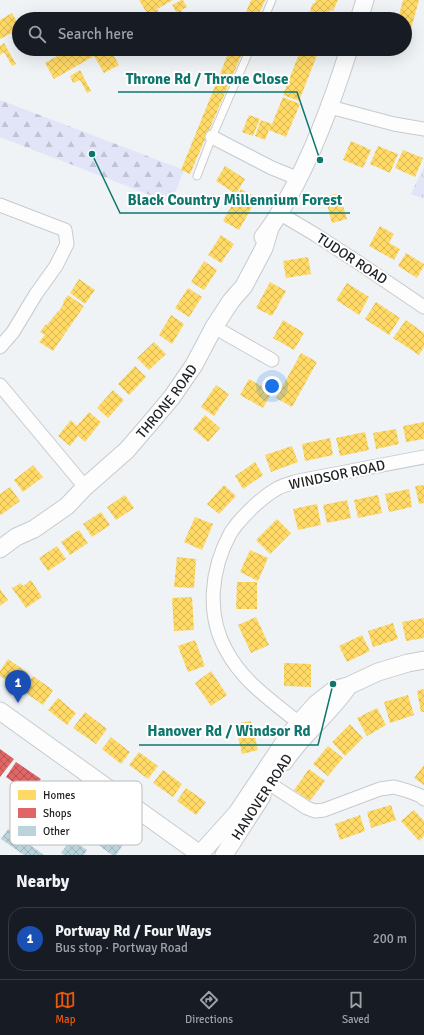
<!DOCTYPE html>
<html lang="en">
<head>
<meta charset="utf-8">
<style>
	body { margin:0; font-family:Signika,sans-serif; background:#242831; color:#f1f3f6 }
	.you { position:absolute; left:272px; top:386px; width:14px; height:14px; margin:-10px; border:3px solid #fff; border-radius:50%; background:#1a73e8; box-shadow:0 0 0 6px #1a73e833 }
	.badge { display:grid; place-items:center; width:26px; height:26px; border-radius:50%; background:#ea580c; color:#fff; font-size:13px; font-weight:700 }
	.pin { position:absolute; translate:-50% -33px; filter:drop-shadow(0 1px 2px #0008) }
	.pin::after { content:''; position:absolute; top:21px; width:14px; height:12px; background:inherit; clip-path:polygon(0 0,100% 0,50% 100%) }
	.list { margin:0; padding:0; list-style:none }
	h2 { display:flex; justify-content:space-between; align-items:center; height:52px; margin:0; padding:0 16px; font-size:17px }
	h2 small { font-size:13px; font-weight:400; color:#9ea1a6 }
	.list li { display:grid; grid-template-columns:26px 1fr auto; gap:12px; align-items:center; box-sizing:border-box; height:64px; margin:0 8px 8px; padding:0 8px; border:1px solid #363941; border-radius:16px }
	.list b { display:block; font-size:15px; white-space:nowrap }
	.list p { margin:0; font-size:13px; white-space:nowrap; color:#9ea1a6 }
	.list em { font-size:13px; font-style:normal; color:#9ea1a6 }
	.icon { flex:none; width:22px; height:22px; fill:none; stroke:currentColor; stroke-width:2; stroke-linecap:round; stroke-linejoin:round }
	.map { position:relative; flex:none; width:424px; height:855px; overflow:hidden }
	.search { position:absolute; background:#171b24; box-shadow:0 4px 16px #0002; left:12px; right:12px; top:12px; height:44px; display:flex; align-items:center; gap:10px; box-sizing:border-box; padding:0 14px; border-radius:22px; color:#9ea1a6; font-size:15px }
	.sheet { height:124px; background:#171b24 }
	nav { display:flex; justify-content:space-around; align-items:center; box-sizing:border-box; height:56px; border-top:1px solid #363941; background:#171b24; font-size:11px; color:#9ea1a6 }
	nav a { display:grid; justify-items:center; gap:2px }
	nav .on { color:#ea580c }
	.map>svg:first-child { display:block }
</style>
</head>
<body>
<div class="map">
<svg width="424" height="855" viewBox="0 0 424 855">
	<defs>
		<pattern id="grass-tufts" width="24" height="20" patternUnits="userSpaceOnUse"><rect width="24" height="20" fill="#e2e4f7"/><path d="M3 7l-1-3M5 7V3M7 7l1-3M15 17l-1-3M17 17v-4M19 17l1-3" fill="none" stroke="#c1c3d3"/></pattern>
		<pattern id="forest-firs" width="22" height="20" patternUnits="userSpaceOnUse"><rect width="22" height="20" fill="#e2e4f7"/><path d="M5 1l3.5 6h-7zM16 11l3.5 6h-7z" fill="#c1c3d3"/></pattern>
		<pattern id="homes-cross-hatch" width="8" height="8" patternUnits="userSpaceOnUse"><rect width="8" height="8" fill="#ffd966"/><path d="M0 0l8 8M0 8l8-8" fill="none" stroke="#daba58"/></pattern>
		<pattern id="shops-cross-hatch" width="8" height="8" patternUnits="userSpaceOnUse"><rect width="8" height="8" fill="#e06666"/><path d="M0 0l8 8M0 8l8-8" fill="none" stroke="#b55354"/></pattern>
		<pattern id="building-cross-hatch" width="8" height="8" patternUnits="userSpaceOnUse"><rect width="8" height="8" fill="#bbd4dc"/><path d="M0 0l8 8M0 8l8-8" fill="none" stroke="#a0b6bc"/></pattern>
	</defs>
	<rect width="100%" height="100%" fill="#eff3f6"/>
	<path fill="url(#grass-tufts)" d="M424 167V199L411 194Z"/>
	<path fill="url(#forest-firs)" d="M0 100 184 170 171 203 0 137Z"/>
	<g fill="url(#homes-cross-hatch)">
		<path d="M139 0H173L157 9 163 19H143L141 16 147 13Z"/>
		<path d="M181 0H183L187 7 181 10 186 19H180L172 5Z"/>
		<path d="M251 0H265L257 19H243Z"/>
		<path d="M316 0H338L333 11 330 10 327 19H307L313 3H315Z"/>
		<path d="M403 0H419L411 29 405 28V19H398Z"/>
		<path d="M12 13 19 25V46L11 33 0 39V20Z"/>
		<path d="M4 43 16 64 12 66 4 52 0 55V46Z"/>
		<path d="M70 49H110L119 65 104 73 94 56 54 79 45 63Z"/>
		<path d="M230 49H244L190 174 181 170Z"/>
		<path d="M301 49H315L313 54 317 55 299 101 283 95Z"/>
		<path d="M80 70 91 91 87 93 80 80 73 83 70 76Z"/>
		<path d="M283 97 300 104 286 137 269 130 265 140 255 136 261 120 272 124Z"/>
		<path d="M249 115 260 119 253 136 242 132Z"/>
		<path d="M351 141 371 150 363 168 343 160Z"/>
		<path d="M378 146 398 154 390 173 370 164Z"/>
		<path d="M403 150 423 158 415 177 395 168Z"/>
		<path d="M225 166 245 179 236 194 216 181Z"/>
		<path d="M241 189 257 198 239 230 223 221Z"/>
		<path d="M339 193 347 219 332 223 325 197Z"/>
		<path d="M380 226 394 234 389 243 400 249 394 260 369 246Z"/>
		<path d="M221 235 234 244 221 263 208 255Z"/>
		<path d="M406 253 424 264V266L417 278 398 266Z"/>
		<path d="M308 257 311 274 286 278 283 261Z"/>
		<path d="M204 261 217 270 204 290 191 282Z"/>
		<path d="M79 279 95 290 85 304 70 293Z"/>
		<path d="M270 282 286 291 272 316 256 308Z"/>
		<path d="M347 283 369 297 359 315 336 300Z"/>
		<path d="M188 288 202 297 189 317 175 308Z"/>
		<path d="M68 295 84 306 53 351 39 342 45 335 40 332 46 324 47 325 58 311H59L64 303 63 302Z"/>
		<path d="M376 302 400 318 389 335 365 319Z"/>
		<path d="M171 315 184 324 172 344 159 335Z"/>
		<path d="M283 320 304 333 294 350 273 338Z"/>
		<path d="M406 320 424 333V347L419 355 393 338Z"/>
		<path d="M154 342 166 354 149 370 137 358Z"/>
		<path d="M301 353 317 362 292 407 276 398Z"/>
		<path d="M135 366 146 377 129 395 118 384Z"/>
		<path d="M249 379 272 392 263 408 240 395Z"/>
		<path d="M216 385 229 394 214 416 201 407Z"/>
		<path d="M113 390 124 400 108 418 97 408Z"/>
		<path d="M89 412 101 422 85 442 78 436 70 446 58 436 71 420 77 426Z"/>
		<path d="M205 415 220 428 208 442 193 429Z"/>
		<path d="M424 422V439L406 442 403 426Z"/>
		<path d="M396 429 399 444 376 449 373 433Z"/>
		<path d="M365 432 369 450 340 456 336 438Z"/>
		<path d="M330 438 333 455 305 461 302 444Z"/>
		<path d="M292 446 298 462 271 472 265 455Z"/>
		<path d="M255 462 263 475 243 489 235 476Z"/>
		<path d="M33 465 43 477 23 492 14 480Z"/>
		<path d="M224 485 236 496 219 514 207 504Z"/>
		<path d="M424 485V503L419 504 415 486Z"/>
		<path d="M10 487 20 501 1 515 0 514V494Z"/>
		<path d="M409 489 412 507 389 512 385 494Z"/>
		<path d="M125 495 134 508 116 520 107 507Z"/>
		<path d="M378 495 382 513 358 518 354 500Z"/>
		<path d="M347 500 351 518 327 523 323 505Z"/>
		<path d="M317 504 321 525 298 530 293 509Z"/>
		<path d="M101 512 110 525 92 537 83 524Z"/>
		<path d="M195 517 213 524 202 550 184 542Z"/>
		<path d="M277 519 291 533 270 554 256 540Z"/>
		<path d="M79 530 88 543 70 555 61 542Z"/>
		<path d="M57 546 66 559 48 571 39 558Z"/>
		<path d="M250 550 268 558 258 581 240 572Z"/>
		<path d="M177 557 196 559 194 588 174 587Z"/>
		<path d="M31 580 42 597 26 608 12 588 21 583 23 586Z"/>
		<path d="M237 582H257V609H236Z"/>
		<path d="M0 589 8 600 0 606Z"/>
		<path d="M192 597 194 630 174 631 172 598Z"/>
		<path d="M256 617 269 645 251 653 238 625Z"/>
		<path d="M424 618V638L406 641 402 622Z"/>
		<path d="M393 623 398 639 373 647 368 631Z"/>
		<path d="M362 635 370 651 347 662 339 646Z"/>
		<path d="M195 640 205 666 188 672 178 646Z"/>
		<path d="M8 659 28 673 18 688 0 676V671Z"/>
		<path d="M284 663 311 664V687L284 686Z"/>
		<path d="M211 671 227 695 211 706 195 683Z"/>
		<path d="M33 676 53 690 43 705 23 691Z"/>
		<path d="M424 689V712H421L417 691Z"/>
		<path d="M408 695 414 715 390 723 384 702Z"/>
		<path d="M58 698 76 713 67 725 48 710Z"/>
		<path d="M377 708 386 725 367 736 357 718Z"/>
		<path d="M85 712 107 729 96 744 73 728Z"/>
		<path d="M251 721 258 750 242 754 235 724Z"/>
		<path d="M350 724 363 738 345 756 332 742Z"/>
		<path d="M111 737 130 752 121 764 102 749Z"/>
		<path d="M328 746 343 758 328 776 313 764Z"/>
		<path d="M139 752 158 766 148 779 129 765Z"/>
		<path d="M424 765V785L414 778Z"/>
		<path d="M309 769 325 781 310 801 294 790Z"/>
		<path d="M163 770 182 784 173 797 153 783Z"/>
		<path d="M186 788 206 802 196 815 177 801Z"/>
		<path d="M391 805 396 820 371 828 367 812Z"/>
		<path d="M414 810 424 821V836L419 841 401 821Z"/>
		<path d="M360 815 365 831 340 840 335 824Z"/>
	</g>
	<g fill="url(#shops-cross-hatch)">
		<path d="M0 749 14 759 0 777Z"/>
		<path d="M16 762 41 779 30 794 6 777Z"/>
	</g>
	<g fill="url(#building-cross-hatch)">
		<path d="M8 829 44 855H24L1 839Z"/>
		<path d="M106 831 124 843 116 855H112L97 844Z"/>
		<path d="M71 839 87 850 84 855H64L61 853Z"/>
	</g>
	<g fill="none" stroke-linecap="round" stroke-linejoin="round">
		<g stroke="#c7cacc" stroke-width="9">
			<g id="service">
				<path d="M264 19 272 0"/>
				<path d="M197 176 212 137 250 49"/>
			</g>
		</g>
		<g stroke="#c7cacc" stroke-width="15">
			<g id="minor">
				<path d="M330 107 394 124 424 129"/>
				<path d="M212 137 272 168 299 179"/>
				<path d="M0 205 65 230 67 244 56 266 36 294 13 332 0 347"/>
				<path d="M279 213 316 235 359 263 424 307"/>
				<path d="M214 327 272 360"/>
				<path d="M0 385 85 487"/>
				<path d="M299 723C283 710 264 696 250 682 241 673 232 661 226 650 206 614 211 569 230 534 232 530 235 527 237 524 249 510 262 497 278 488 284 485 292 483 298 481L424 457"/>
				<path d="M270 784 307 808 315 811 324 810 380 789 394 787 408 791 421 796 424 799"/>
			</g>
		</g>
		<g stroke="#c7cacc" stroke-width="19">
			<g id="tertiary">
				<path d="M359 19 365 0"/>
				<path d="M263 237C273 225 280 212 288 198 314 152 333 100 349 49"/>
				<path id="s1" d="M0 549 16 537 34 529 67 506 85 487 127 450 157 415 172 397 194 365 214 327 231 301 244 286 264 248 270 228"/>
				<path d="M0 711 201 855"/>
				<path d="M284 762C302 735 328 715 347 688"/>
				<path d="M200 854 237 813 289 735 299 723 316 704 334 690 348 686 378 672 408 663 424 660"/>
				<path d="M224 855 262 796"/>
			</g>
		</g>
		<use href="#service" stroke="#fdfdfe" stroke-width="7"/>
		<use href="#minor" stroke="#fdfdfe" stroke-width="13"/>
		<use href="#tertiary" stroke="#fdfdfe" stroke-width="17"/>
	</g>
	<g text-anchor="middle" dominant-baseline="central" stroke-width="4" stroke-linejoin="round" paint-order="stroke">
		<g font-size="14" fill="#1d1f21" stroke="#fff">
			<text transform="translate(352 259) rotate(33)">TUDOR ROAD</text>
			<text stroke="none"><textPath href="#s1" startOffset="225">THRONE ROAD</textPath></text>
			<text transform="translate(337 475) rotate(-12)">WINDSOR ROAD</text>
			<text transform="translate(262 797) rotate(-57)">HANOVER ROAD</text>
		</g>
	</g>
	<rect x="10" y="781" width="132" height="64" rx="6" fill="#fff" stroke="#bbbcbc" stroke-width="1"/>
	<rect x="18" y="790" width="18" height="10" fill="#ffd966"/>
	<rect x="18" y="808" width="18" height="10" fill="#e06666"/>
	<rect x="18" y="826" width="18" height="10" fill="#bbd4dc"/>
	<g font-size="11" fill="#1d1f21">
		<text x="43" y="799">Homes</text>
		<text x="43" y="817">Shops</text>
		<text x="43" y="835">Other</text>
	</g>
	<path fill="none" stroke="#0f766e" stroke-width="1.5" d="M320 160L297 92H118M92 154L120 213H350M333 684L318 745H139"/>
	<g fill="#0f766e" stroke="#fff" stroke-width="1.5">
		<circle cx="320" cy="160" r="4"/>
		<circle cx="92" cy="154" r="4"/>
		<circle cx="333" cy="684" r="4"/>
	</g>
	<g font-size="15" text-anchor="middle" font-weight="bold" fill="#0f766e" stroke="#fff" stroke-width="4" stroke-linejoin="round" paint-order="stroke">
		<text x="207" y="84">Throne Rd / Throne Close</text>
		<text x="235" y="205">Black Country Millennium Forest</text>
		<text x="229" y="736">Hanover Rd / Windsor Rd</text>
	</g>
</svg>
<div class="you"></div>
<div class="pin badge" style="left:18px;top:703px;background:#1a4fb4">1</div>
<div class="search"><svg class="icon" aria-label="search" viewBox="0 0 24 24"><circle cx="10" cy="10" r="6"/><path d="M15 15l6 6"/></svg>Search here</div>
</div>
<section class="sheet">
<h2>Nearby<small></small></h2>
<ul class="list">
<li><span class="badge" style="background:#1a4fb4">1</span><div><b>Portway Rd / Four Ways</b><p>Bus stop · Portway Road</p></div><em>200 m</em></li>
</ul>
</section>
<nav>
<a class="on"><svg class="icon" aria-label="map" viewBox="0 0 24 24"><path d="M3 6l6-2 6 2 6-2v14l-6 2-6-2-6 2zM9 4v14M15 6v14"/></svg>Map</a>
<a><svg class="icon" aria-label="directions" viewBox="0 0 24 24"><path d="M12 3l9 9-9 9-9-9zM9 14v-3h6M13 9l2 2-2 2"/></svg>Directions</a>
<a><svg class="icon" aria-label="saved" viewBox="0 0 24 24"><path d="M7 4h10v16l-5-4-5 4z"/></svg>Saved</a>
</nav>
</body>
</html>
